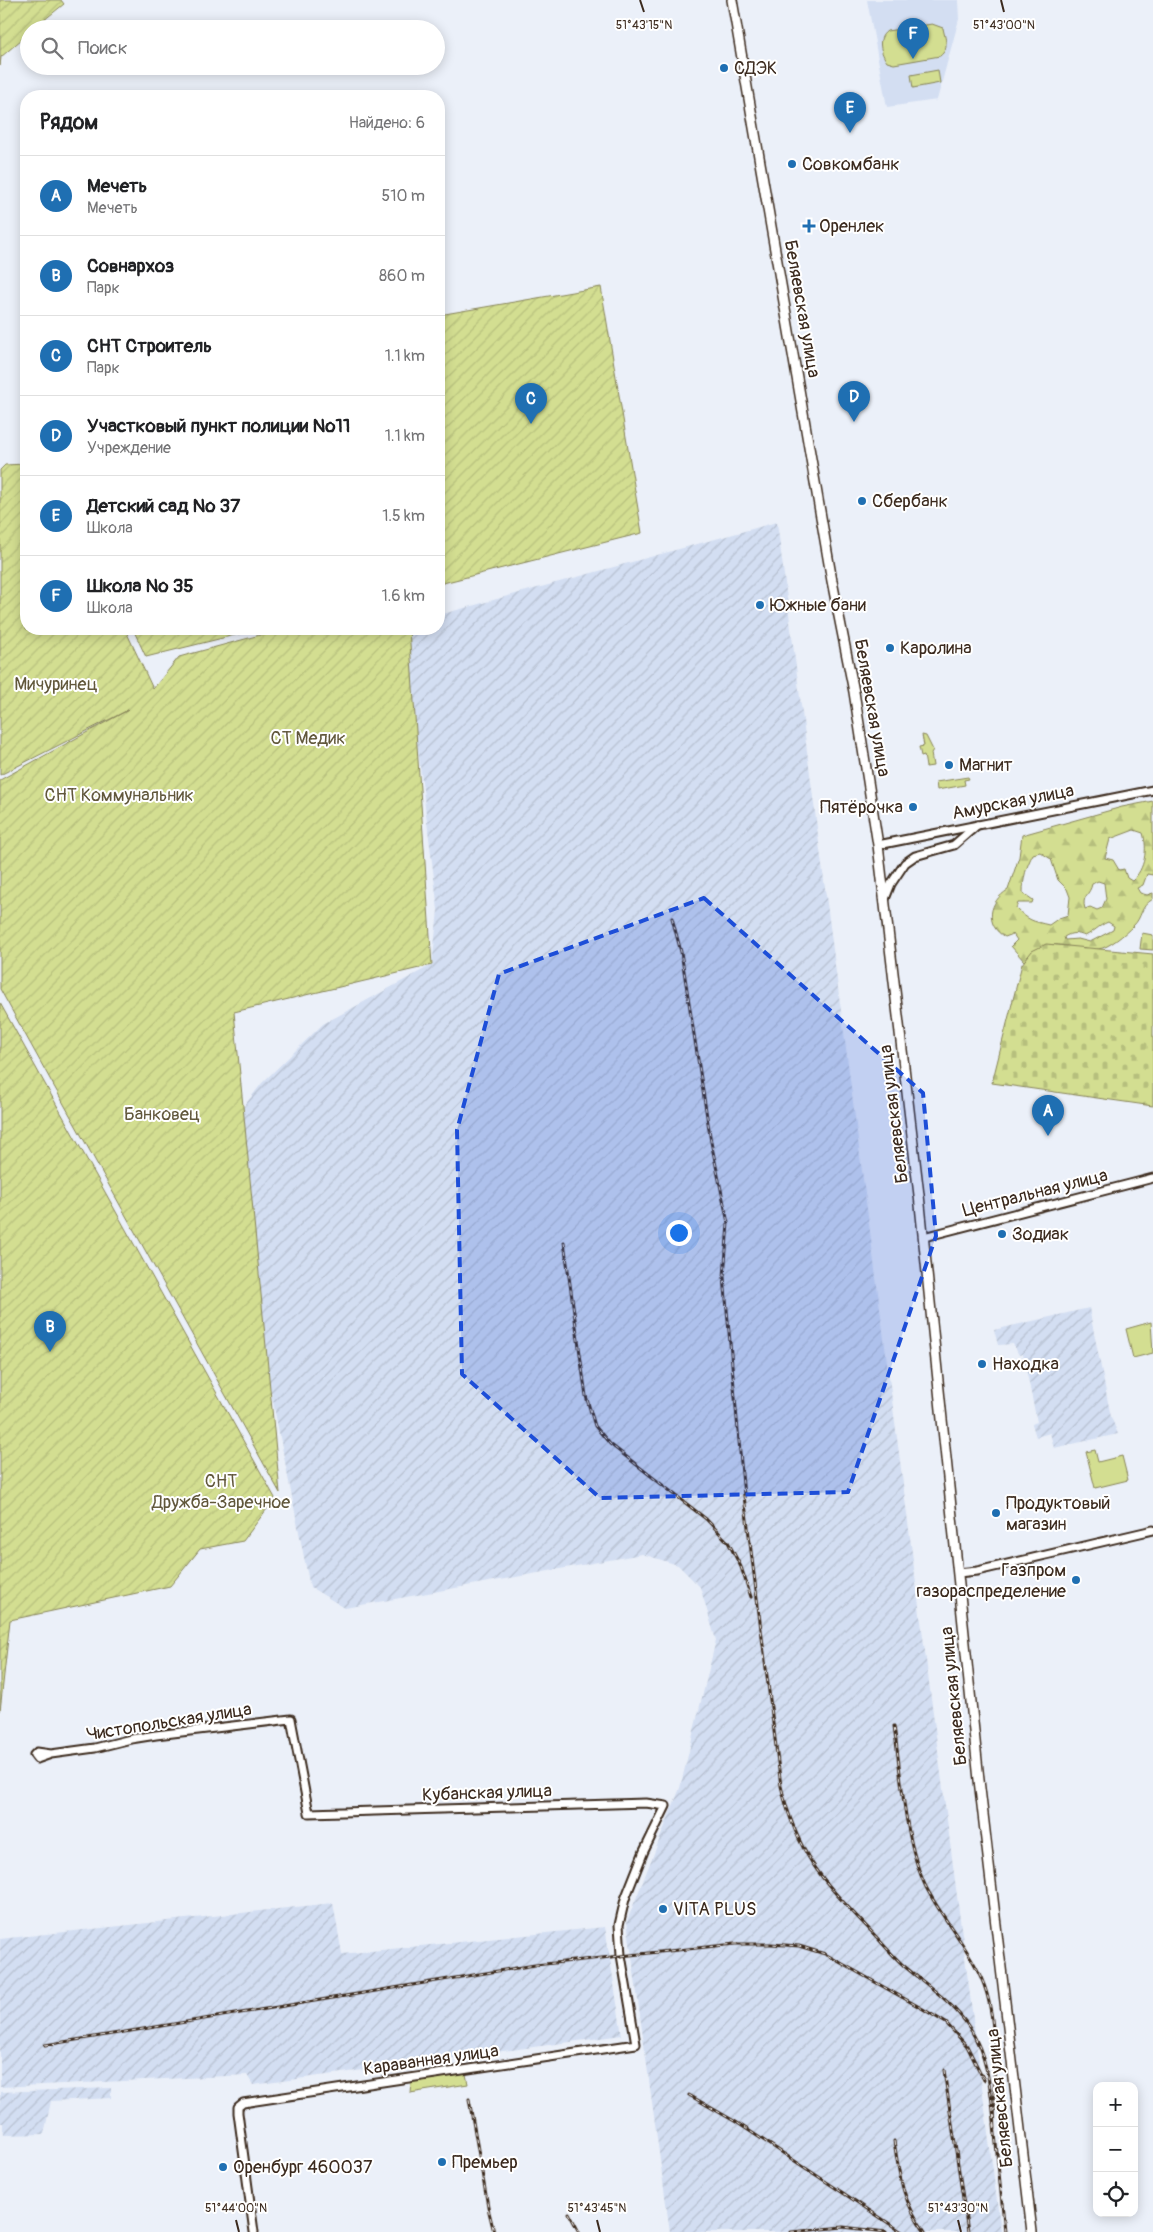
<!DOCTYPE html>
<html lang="ru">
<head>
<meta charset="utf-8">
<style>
	body { margin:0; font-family:Pangolin,sans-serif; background:#f6f6f6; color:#202124 }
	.controls { position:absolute; right:15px; bottom:15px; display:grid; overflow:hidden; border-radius:10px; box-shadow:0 2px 12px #0003 }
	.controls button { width:45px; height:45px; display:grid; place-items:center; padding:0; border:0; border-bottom:1px solid #e0e0e0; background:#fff; color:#202124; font:25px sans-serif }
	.you { position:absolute; left:678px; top:1232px; width:18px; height:18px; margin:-12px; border:4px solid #fff; border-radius:50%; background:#1a73e8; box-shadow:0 0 0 8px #1a73e833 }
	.badge { display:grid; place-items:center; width:32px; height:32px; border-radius:50%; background:#1f6fb2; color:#fff; font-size:16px; font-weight:700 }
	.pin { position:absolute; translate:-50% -41px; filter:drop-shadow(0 1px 2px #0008) }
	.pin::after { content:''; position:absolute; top:26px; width:18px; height:15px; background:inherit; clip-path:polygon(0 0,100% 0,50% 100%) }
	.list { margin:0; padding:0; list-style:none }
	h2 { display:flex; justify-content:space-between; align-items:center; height:65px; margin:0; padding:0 20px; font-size:21px }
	h2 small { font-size:16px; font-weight:400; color:#757577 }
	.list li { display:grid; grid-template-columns:32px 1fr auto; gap:15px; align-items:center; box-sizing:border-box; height:80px; padding:0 20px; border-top:1px solid #e0e0e0 }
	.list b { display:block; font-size:19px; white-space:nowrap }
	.list p { margin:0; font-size:16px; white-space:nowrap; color:#757577 }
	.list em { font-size:16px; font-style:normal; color:#757577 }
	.icon { flex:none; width:28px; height:28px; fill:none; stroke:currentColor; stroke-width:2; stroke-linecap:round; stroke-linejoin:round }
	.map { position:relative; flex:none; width:1153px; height:2232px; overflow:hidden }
	.search { position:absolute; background:#fff; box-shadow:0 2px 12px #0003; left:20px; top:20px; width:425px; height:55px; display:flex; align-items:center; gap:12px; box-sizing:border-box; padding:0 18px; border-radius:28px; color:#757577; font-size:19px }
	.panel { position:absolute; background:#fff; box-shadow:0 2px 12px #0003; left:20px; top:90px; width:425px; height:545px; border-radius:20px }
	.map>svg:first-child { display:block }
</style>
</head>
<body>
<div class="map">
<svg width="1153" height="2232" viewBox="0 0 1153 2232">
	<defs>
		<pattern id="industrial-furrows" width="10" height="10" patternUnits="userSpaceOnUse" patternTransform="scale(1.25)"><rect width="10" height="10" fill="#d3def2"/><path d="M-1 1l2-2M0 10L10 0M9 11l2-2" fill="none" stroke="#b6bfcf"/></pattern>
		<pattern id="forest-firs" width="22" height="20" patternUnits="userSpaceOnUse" patternTransform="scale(1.25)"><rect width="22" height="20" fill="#d3de91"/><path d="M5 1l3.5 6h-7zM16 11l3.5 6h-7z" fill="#b6bf7d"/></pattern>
		<pattern id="cemetery-stones" width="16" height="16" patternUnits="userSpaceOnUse" patternTransform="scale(1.25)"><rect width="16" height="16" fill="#d3de91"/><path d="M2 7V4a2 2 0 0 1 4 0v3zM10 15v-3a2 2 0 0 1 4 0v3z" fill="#b6bf7d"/></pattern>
		<pattern id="garden-furrows" width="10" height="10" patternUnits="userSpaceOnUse" patternTransform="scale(1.25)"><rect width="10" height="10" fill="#d3de91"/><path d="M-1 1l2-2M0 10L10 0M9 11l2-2" fill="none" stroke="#b6bf7d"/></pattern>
	</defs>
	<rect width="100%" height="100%" fill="#ebf0f9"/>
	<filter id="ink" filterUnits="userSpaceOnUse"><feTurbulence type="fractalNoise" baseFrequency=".02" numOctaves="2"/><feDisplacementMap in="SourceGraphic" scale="10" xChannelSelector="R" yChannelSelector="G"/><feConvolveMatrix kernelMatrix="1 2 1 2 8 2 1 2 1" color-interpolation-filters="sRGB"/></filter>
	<g filter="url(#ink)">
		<path fill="#d3def2" d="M867 0H958L959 19 937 100 887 107Z"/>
		<g fill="url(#industrial-furrows)">
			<path d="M777 522 1001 2232H670L627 1921 680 1788 716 1640 700 1587 678 1565 642 1554 345 1608 310 1587 220 1137 262 1083 323 1024 432 965 438 910 405 645 411 629H439V615Z"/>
			<path d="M1089 1308 1111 1417 1118 1434 1054 1448 1050 1433 1036 1437 1032 1424 1037 1422 1023 1354 1019 1355 1013 1344 998 1345 994 1330Z"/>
			<path d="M333 1903 342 1954 605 1927 622 2035 253 2085 247 2075 0 2087V1939Z"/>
			<path d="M111 2088V2098L51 2101 44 2134 4 2135 3 2123H0V2092Z"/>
		</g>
		<g fill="#d3de91" stroke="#878458">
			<path d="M932 24 943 28C945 39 950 48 940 56L894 64 887 62C881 53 876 39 887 31Z"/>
			<path d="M938 70 940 83 913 88 911 75Z"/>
			<path d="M922 735 926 736 933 750 931 753 933 766 926 767 924 755 921 756 919 747 924 746Z"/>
			<path d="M968 777 969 779 964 780 965 785 937 790 936 782Z"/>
			<path d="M1151 1322 1153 1353 1133 1358 1126 1329Z"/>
			<path d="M1095 1450 1098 1462 1122 1456 1128 1480 1095 1488 1086 1452Z"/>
			<path d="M466 2074 468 2084 410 2093 411 2082Z"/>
		</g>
		<path fill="url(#forest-firs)" stroke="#878458" fill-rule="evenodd" d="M1153 801V875L1147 874 1143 885 1137 888 1140 893 1147 895 1153 893V899C1139 907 1143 917 1133 926 1125 934 1109 948 1098 949 1066 952 1049 931 1024 961L1011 946 1017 940 1013 934 1005 937C984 925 989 901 1008 890L1019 857 1022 835 1122 807ZM1134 830 1143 833C1148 849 1145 869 1132 881L1127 878 1124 869 1119 870 1113 860 1105 858 1110 839ZM1040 852 1051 859 1058 880 1067 889 1070 897 1068 915 1059 918 1049 925C1032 921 1029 921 1016 908L1018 903H1032L1033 900 1023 893C1023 878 1026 867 1033 854ZM1098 881 1104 883 1106 899 1102 908 1097 910 1090 907 1085 909C1081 896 1090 895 1092 884ZM1108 922 1114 926 1113 930 1090 942 1078 939 1065 940 1064 937C1072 932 1077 933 1085 936 1094 932 1098 926 1108 922Z"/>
		<g fill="url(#cemetery-stones)" stroke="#878458">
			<path d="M1142 933 1153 935V950L1140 949Z"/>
			<path d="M1046 944 1153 954V1106L992 1083 1022 964 1032 951Z"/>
		</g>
		<g fill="url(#garden-furrows)" stroke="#878458">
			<path d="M0 0H61L64 4 33 29H29V33L1 57 0 66Z"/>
			<path d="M601 287 642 533 439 584V315Z"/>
			<path d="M26 464V629H125L153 689 179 657 282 629H409L432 965 234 1012 280 1493 0 989V780L128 710 0 775V470L5 465Z"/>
			<path d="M133 629H259L146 657Z"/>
			<path d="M0 1003 275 1498 243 1541 200 1549 170 1586 10 1620 0 1711Z"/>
		</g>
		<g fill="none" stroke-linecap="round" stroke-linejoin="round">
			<g stroke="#3b2a1e" stroke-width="11">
				<g id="tertiary">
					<path d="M878 845 1153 790"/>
					<path d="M885 899 891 884 905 863 915 856 954 845 977 825"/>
					<path d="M924 1237 1153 1178"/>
					<path d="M958 1573 977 1571 1153 1530"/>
					<path d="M51 1754 37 1759 34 1755 37 1752 51 1754 95 1748 131 1739 156 1735 291 1719 309 1813 646 1803 666 1806 644 1851 625 1899 619 1925 621 1955 636 2044 243 2103 238 2107V2113L254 2232"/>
				</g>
			</g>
			<g stroke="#3b2a1e" stroke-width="12">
				<path id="primary" d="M732 0 832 581 854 692 878 845 919 1195 979 1780 1032 2232"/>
			</g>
			<use href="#tertiary" stroke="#fff" stroke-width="7"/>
			<use href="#primary" stroke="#fff" stroke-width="9"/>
			<g stroke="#3b2a1e" stroke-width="3">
				<g id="rail">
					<path d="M672 918 681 952 711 1142 728 1223 724 1277 744 1496 781 1786C797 1853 820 1878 866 1926 879 1939 890 1953 903 1965 926 1985 952 2001 969 2027 989 2058 991 2094 995 2129 992 2085 999 2037 987 1994 976 1954 943 1922 925 1885 905 1842 901 1774 894 1726"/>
					<path d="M564 1242 586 1396 595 1426 610 1444 706 1519 728 1542 741 1567 751 1597"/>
					<path d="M45 2045 535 1965 735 1944H771L799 1946 825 1954 923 2009 946 2023 967 2046 984 2080"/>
					<path d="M944 2070 968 2232"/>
					<path d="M689 2095 736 2122 902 2232"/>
					<path d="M469 2099 489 2212 494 2232"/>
					<path d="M994 2124 1005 2232"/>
					<path d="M894 2141C900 2179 902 2200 925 2232"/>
					<path d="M569 2213 579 2232"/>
					<path d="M791 2232 843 2227 886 2232"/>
				</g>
			</g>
			<use href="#rail" stroke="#fff" stroke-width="1" stroke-dasharray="4" stroke-linecap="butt"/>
		</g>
	</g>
	<path fill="#1d4ed8" fill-opacity="0.2" stroke="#1d4ed8" stroke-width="4" stroke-dasharray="10 6" stroke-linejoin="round" d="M704 898 923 1093 936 1236 848 1492 600 1498 462 1374 457 1130 499 974Z"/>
	<path fill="none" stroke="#3b2a1e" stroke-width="2" d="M640 0 644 12M1001 0 1004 12M236 2220 239 2232M597 2220 600 2232M958 2220 961 2232"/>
	<g fill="#1f6fb2" stroke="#fff" stroke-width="2">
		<circle cx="724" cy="68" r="5"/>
		<circle cx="792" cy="164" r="5"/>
		<path d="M806.5 218.5h5v5h5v5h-5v5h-5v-5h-5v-5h5z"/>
		<circle cx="862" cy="501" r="5"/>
		<circle cx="760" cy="605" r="5"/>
		<circle cx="890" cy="648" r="5"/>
		<circle cx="949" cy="765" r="5"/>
		<circle cx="913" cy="807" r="5"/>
		<circle cx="1002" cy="1234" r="5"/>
		<circle cx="982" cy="1364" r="5"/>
		<circle cx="996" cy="1513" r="5"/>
		<circle cx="1076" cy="1580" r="5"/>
		<circle cx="663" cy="1909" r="5"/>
		<circle cx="442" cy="2162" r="5"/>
		<circle cx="223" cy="2167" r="5"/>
	</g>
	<g text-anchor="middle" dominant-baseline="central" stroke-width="4" stroke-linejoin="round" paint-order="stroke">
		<g font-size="18" fill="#3b2a1e" stroke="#fff" text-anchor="start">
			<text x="734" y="68">СДЭК</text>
			<text x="802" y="164">Совкомбанк</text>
			<text x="819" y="226">Оренлек</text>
			<text x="872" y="501">Сбербанк</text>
			<text x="770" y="605">Южные бани</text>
			<text x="900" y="648">Каролина</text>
			<text x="959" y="765">Магнит</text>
			<text x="903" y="807" text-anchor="end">Пятёрочка</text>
			<text x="1012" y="1234">Зодиак</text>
			<text x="992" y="1364">Находка</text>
			<text x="1006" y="1503">Продуктовый<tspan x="1006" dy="21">магазин</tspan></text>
			<text x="1066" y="1570" text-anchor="end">Газпром<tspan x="1066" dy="21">газораспределение</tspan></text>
			<text x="673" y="1909">VITA PLUS</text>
			<text x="452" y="2162">Премьер</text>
			<text x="233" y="2167">Оренбург 460037</text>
		</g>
		<g font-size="18" fill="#3b2a1e" stroke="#fff">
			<text transform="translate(802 309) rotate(80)">Беляевская улица</text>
			<text transform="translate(872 708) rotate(80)">Беляевская улица</text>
			<text transform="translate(1013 802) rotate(-11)">Амурская улица</text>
			<text transform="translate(894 1114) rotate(-97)">Беляевская улица</text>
			<text transform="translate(1035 1193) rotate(-14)">Центральная улица</text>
			<text transform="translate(954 1696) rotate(-96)">Беляевская улица</text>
			<text transform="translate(169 1722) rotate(-9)">Чистопольская улица</text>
			<text transform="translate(487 1793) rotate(-2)">Кубанская улица</text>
			<text transform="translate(431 2060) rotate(-8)">Караванная улица</text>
			<text transform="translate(1000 2098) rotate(-96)">Беляевская улица</text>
		</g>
		<g font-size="18" fill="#61573b" stroke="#fff">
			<text x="56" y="684">Мичуринец</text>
			<text x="308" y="738">СТ Медик</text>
			<text x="119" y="795">СНТ Коммунальник</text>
			<text x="162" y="1114">Банковец</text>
			<text x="221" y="1481">СНТ<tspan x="221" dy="21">Дружба-Заречное</tspan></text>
		</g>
	</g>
	<g font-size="12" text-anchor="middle" fill="#3b2a1e" stroke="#fff" stroke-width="4" stroke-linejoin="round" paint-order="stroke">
		<text x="644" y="29">51°43'15"N</text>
		<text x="1004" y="29">51°43'00"N</text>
		<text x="236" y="2212">51°44'00"N</text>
		<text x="597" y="2212">51°43'45"N</text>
		<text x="958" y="2212">51°43'30"N</text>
	</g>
</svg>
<div class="controls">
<button>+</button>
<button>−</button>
<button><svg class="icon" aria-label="locate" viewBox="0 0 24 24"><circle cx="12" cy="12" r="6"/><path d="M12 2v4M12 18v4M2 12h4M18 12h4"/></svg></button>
</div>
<div class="you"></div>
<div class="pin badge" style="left:1048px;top:1136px">A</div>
<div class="pin badge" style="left:50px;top:1352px">B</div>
<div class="pin badge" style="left:531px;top:424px">C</div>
<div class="pin badge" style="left:854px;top:422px">D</div>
<div class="pin badge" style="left:850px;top:133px">E</div>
<div class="pin badge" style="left:913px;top:59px">F</div>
<div class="search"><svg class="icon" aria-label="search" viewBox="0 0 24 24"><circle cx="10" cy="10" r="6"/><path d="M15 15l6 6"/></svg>Поиск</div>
<section class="panel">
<h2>Рядом<small>Найдено: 6</small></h2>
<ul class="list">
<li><span class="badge">A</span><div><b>Мечеть</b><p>Мечеть</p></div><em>510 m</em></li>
<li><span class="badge">B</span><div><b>Совнархоз</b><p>Парк</p></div><em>860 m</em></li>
<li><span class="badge">C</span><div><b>СНТ Строитель</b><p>Парк</p></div><em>1.1 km</em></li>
<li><span class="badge">D</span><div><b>Участковый пункт полиции №11</b><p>Учреждение</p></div><em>1.1 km</em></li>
<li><span class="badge">E</span><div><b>Детский сад № 37</b><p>Школа</p></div><em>1.5 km</em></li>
<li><span class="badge">F</span><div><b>Школа № 35</b><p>Школа</p></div><em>1.6 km</em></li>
</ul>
</section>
</div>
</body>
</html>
